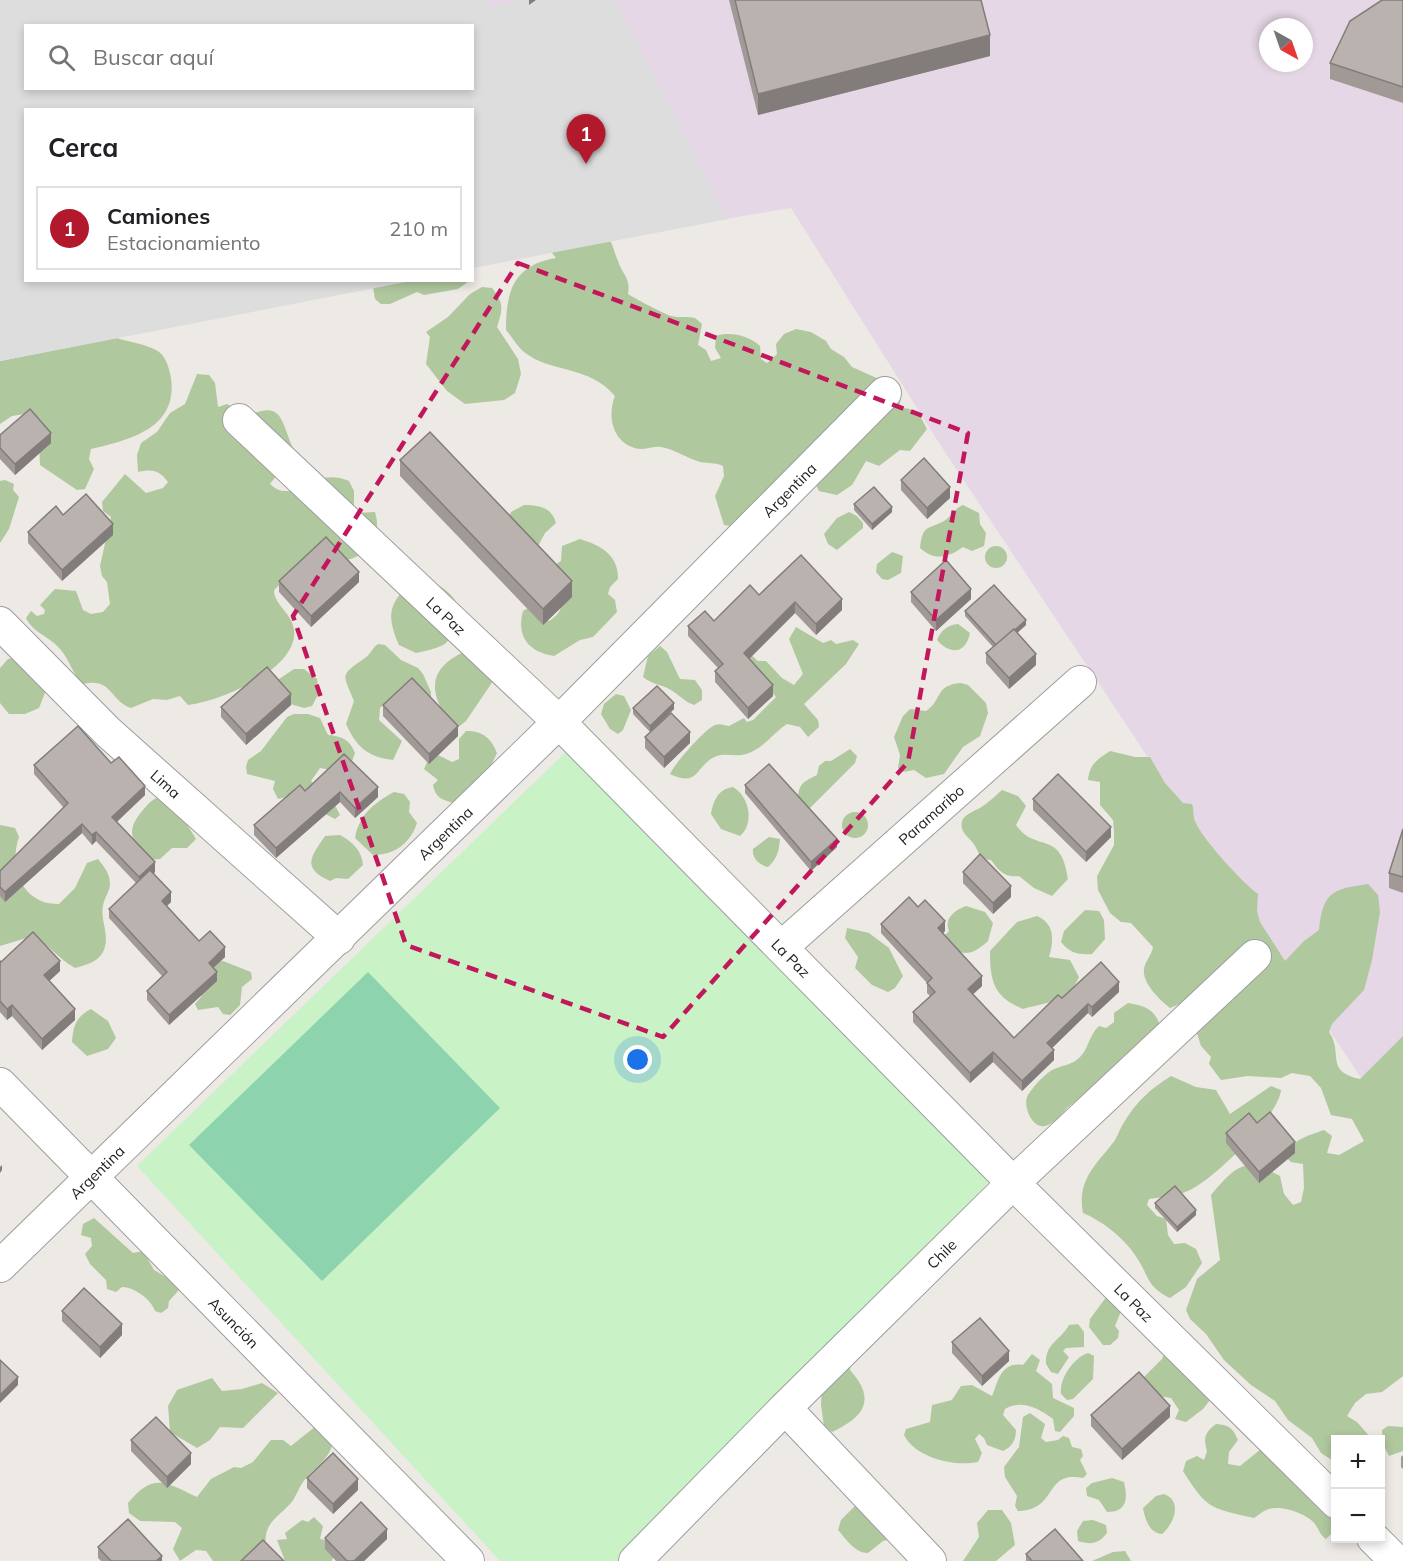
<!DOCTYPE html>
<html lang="es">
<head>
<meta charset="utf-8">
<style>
	body { margin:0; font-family:Mulish,sans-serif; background:#f6f6f6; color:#202124 }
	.controls { position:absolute; right:18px; bottom:18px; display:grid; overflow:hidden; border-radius:0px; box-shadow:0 3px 9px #0003 }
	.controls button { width:54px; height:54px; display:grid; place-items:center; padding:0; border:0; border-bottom:2px solid #e0e0e0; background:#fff; color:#202124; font:30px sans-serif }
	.compass { position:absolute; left:1259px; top:18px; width:54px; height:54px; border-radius:50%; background:#fff; box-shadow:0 3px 9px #0003; rotate:140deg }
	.you { position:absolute; left:638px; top:1060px; width:21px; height:21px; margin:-15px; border:4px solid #fff; border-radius:50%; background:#1a73e8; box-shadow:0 0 0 9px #1a73e833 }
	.badge { display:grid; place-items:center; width:39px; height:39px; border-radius:50%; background:#b2192d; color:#fff; font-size:20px; font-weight:700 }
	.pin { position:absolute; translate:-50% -50px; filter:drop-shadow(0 2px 3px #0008) }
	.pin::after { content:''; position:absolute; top:32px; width:21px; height:18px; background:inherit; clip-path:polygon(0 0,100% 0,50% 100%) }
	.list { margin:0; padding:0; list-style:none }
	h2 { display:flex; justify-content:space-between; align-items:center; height:78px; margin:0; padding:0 24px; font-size:26px }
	h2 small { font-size:20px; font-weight:400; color:#757577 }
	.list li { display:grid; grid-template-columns:39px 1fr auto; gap:18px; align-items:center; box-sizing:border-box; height:84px; margin:0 12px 12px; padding:0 12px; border:2px solid #e0e0e0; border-radius:0px }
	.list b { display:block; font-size:22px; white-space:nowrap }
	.list p { margin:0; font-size:20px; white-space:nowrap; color:#757577 }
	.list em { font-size:20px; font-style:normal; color:#757577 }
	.icon { flex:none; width:33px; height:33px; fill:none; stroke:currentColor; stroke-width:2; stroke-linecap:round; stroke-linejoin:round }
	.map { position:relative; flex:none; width:1403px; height:1561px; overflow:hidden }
	.search { position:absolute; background:#fff; box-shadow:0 3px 9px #0003; left:24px; top:24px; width:450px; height:66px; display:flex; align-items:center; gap:15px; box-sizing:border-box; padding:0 21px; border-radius:0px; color:#757577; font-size:22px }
	.panel { position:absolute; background:#fff; box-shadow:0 3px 9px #0003; left:24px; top:108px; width:450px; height:174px; border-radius:0px }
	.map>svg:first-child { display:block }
</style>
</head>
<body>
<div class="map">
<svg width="1403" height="1561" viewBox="0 0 1403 1561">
	<rect width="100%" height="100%" fill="#ede9e5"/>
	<path fill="#e5d7e5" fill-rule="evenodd" d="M0 0H1403V1141L941 446 791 208 618 237 472 110H26V280L0 361ZM26 26H472V88H26ZM1268 27H1304V63H1268Z"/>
	<g fill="#b0c89e">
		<path d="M605 234C614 244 613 250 618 261 622 274 631 278 628 294 634 298 664 314 671 316 678 318 688 316 695 318L702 324 698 345 706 350 711 361 721 358 715 348 716 336C731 331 749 336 760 346L761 359 767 363 777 354 776 344 784 334 796 329 811 332 826 341 831 349 844 357 852 367 890 384 901 396 899 408C916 408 919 413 927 429L910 451 900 450 879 466 866 461 852 485 837 495 819 491 816 485 794 497 790 514 764 531 724 525 715 496 724 476 723 466C715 462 708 464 700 462 687 458 676 450 661 447 654 446 649 449 642 449 614 447 606 418 615 396 589 365 550 373 524 352 517 346 512 337 506 330 506 292 513 265 556 258L552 253 558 236Z"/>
		<path d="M372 281H469L458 289 424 295 417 292 390 304H381L375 299Z"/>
		<path d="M482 287 492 288C504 303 503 309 497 327L518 359 521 374 515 393 504 400 465 404 447 391 426 364 430 337 426 332 448 317 470 294Z"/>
		<path d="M117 338C129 342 145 344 156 350 166 355 169 368 171 378 178 429 129 440 91 449L89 459 94 469 85 489 77 490 40 465 39 442 25 414 12 416 0 424V361Z"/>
		<path d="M197 374 209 375 215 383 218 407 227 404 248 416C283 399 281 422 293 448L286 463 270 484C294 507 310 465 349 481L354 491V509L357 513 375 512C378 523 378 529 373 539 353 574 327 554 296 564L293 572 274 590C274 605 292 613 294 630 299 669 219 702 188 705L180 696 167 700 153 699 131 708C109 700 112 677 83 684 71 672 70 660 60 649 49 636 33 633 26 618L31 611 37 616 44 614 45 610 40 605 55 589 76 591 83 610 91 614 103 612 110 604 107 582 102 576 100 566 111 517 103 511 102 502 125 474 146 493 163 488 168 482C159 470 152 469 138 472L137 455 141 443 157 432 170 413 185 404Z"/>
		<path d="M5 480 14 484 13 490 19 497 9 529 0 543V481Z"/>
		<path d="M524 505C538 505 552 507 556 523L545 533 536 550 509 517 511 512Z"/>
		<path d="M963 505 979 513 980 524 986 533 984 546 972 551 963 547C948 558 934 561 920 548 923 524 927 530 944 521 952 516 954 509 963 505Z"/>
		<path d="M849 512 857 516 863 523V528L837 550 828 544 824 534 837 518Z"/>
		<path d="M580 539C600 545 619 555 618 579L610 587 608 594 615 600 617 612 593 637 580 640 554 656C529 652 516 637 523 611L528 608 549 621C572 608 559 587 553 566L561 561 562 546Z"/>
		<circle cx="996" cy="557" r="11"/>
		<path d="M892 552 903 556 901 573 888 580 882 579 876 572 877 564Z"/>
		<path d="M418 577C442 582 472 605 455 631 452 636 448 642 443 645 435 649 425 651 416 653L399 645C384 611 391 600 418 577Z"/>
		<path d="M958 624 970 633C966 653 951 656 937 640 941 630 948 625 958 624Z"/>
		<path d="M796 627 823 643 831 640 836 644 853 640 859 644 846 664 804 704 818 720 819 727 808 737 800 727 787 724C773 733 763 749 746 754 736 757 726 753 717 756 696 763 700 789 670 774 675 763 705 729 715 725 720 723 723 725 729 726L744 718 747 722 753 720 776 697 748 665V652L758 661H766L782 678 794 685 803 674 789 639Z"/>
		<path d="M378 644 385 645 401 660 418 668 423 674 431 692V704L395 694 380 708 379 720 402 741 393 760C367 757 356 746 346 724L354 701C343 673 339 676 365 658 371 654 372 648 378 644Z"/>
		<path d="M660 646 667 652 680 679 695 680 702 690V700L694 705C686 702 681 697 674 692 665 685 653 685 643 677L648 656Z"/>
		<path d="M469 650 493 681 466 721 456 729C427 696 425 667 469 650Z"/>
		<path d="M24 655 50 680 39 708 25 714H9L0 703V668L8 659Z"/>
		<path d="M294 669H304L317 679 319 693 312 706 304 708 287 703 277 684 279 679Z"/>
		<path d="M961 683 968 685 986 703 988 713 980 736 963 747 944 774 926 778 914 770 903 772 898 768 900 755 894 737 903 716 910 709 926 711C943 700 934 685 961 683Z"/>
		<path d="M616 694 624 696 631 710 623 730 618 734 610 729 601 714 604 704Z"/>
		<path d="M294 714H308L320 718 328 735C342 736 350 740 355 753L351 764 332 770 320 768 311 781 334 803 340 815 335 819 290 796 278 799 273 789 275 781 247 774 246 767 248 760 261 751 287 717Z"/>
		<path d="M466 731C483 731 491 738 497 753 487 775 475 793 453 803 442 800 435 797 433 785L438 780 424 769 429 758 436 754 452 762 459 759V739Z"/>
		<path d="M850 749 857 756 855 763 809 809 798 797C799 782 806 781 817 775L819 766 825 761H831Z"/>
		<path d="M1110 751 1135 757H1150L1165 783 1183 803 1192 804C1194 809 1193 813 1194 818 1198 835 1243 883 1258 894L1257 911 1260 922 1285 961 1304 941 1319 930C1323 893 1331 889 1368 884L1378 895 1380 912 1372 960 1364 990 1332 1024 1329 1032C1344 1054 1324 1071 1360 1079L1403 1036V1376L1382 1392 1366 1394 1355 1403 1347 1416 1357 1422 1372 1439 1336 1440 1335 1462 1321 1453 1312 1438 1288 1420 1275 1401 1251 1385 1224 1360 1206 1334 1190 1319 1186 1310 1197 1279 1220 1260 1211 1195C1236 1166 1244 1156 1280 1176L1284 1194 1293 1205 1301 1202 1304 1188 1303 1164 1291 1162 1286 1157C1291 1139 1308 1136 1324 1130L1332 1136 1327 1153 1339 1155 1364 1141 1352 1119 1331 1115 1321 1088 1310 1076 1292 1073 1281 1078 1248 1076 1221 1080 1209 1064 1211 1057 1201 1046 1187 1001 1170 1008C1160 1000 1142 983 1144 969 1145 962 1152 954 1153 947L1131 923 1121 922 1110 913 1098 890 1097 876 1114 845V831L1113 820 1100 805V782L1088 780C1090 763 1097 760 1110 751Z"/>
		<path d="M733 787C749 796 755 823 740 836L721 829 711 814C713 801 718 789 733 787Z"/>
		<path d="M1002 790 1018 796 1026 806 1016 825C1036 854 1061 828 1068 879L1052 896 1034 888 1019 876C1005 878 999 871 991 860 979 859 980 854 975 846 972 840 966 837 963 831 957 817 970 813 980 808 988 803 995 796 1002 790Z"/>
		<path d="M394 792 404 794 410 802 409 812 417 823C410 844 394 855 373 855L355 838C359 815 374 803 394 792Z"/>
		<path d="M161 796 181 815 196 839 187 848H172L160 859 150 860C132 842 124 832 143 810 149 803 152 799 161 796Z"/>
		<circle cx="855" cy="825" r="13"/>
		<path d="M0 825 15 828 19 837C8 868 23 905 59 904L75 888 87 863 98 859C104 867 110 873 110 884 110 891 104 898 103 906 100 921 111 937 103 952 97 963 85 965 75 968 59 959 49 945 33 936L0 946Z"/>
		<path d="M340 835C353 842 362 851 363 865L348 879 336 878 330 881C302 868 310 858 325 836Z"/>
		<path d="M769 837 780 839C779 851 777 859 768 867 759 865 752 859 753 849Z"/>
		<path d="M966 906 985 912 993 923 988 941C968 959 962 955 940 941L949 931C944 918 955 910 966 906Z"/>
		<path d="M1085 910 1099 911 1104 920 1105 939 1092 954C1078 955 1070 953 1061 942L1064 931Z"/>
		<path d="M1037 916C1055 924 1054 940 1049 957L1070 960 1079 977C1067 1004 1049 1001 1023 1009 994 997 990 982 990 951L1017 922Z"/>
		<path d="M847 928 869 933 889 948 903 976 895 988 888 992 872 985 855 968 858 957 845 938Z"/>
		<path d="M223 961 251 972 252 979 242 987 240 1005 230 1015 223 1014 218 1007 198 1010 195 1004 201 997 214 962Z"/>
		<path d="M1128 1003C1149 1006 1157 1012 1162 1032L1067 1108C1061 1115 1054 1124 1045 1126 1032 1129 1022 1105 1028 1095 1033 1087 1045 1073 1054 1069 1064 1065 1072 1065 1080 1057 1089 1048 1089 1035 1099 1026L1106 1028 1114 1022V1013Z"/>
		<path d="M91 1009 108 1021 116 1038 108 1049 87 1056 72 1042C73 1026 76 1017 91 1009Z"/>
		<path d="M1171 1076 1196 1087 1216 1090 1230 1114 1271 1086 1281 1090C1279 1116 1214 1179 1190 1190 1178 1196 1163 1197 1149 1199L1147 1205 1157 1216 1166 1219 1168 1235 1174 1244 1185 1243 1196 1249 1202 1263 1186 1287 1170 1298C1145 1286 1149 1274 1135 1255 1123 1237 1102 1221 1083 1213 1077 1181 1094 1167 1112 1144 1117 1139 1119 1130 1123 1124 1136 1102 1150 1089 1171 1076Z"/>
		<path d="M94 1218 133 1253 143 1251 154 1270 178 1284 179 1290 169 1301 168 1308 161 1313 155 1311C151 1299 134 1287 122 1287L116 1292 107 1289 106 1280 90 1264 85 1254 92 1246 91 1238 81 1235 83 1224Z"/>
		<path d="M1107 1296 1124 1304 1115 1326 1119 1331 1118 1338 1110 1345H1103L1089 1327 1090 1319Z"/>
		<path d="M1078 1324 1084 1332V1347L1066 1348 1063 1351 1069 1357 1058 1374 1051 1372 1046 1364C1045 1343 1060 1341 1069 1325Z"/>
		<path d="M1165 1352 1214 1395 1203 1409 1186 1422 1175 1419 1179 1410 1171 1398 1158 1396 1143 1378 1162 1359Z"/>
		<path d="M1088 1353 1094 1356 1093 1379 1073 1399 1067 1400 1061 1394C1059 1379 1073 1358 1088 1353Z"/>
		<path d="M1032 1354 1040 1360 1036 1371 1052 1384 1053 1398 1074 1408V1416L1060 1432 1055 1431 1053 1419C1038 1408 1022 1399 1005 1409L1003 1415 1016 1430C1016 1440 1012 1447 1003 1451L987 1445 984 1438 979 1434 975 1439 982 1453 978 1462C954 1467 916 1458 904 1435L906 1429 930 1422 932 1405 952 1400 961 1386 972 1385 992 1396C998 1383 1000 1361 1023 1365Z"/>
		<path d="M851 1362 850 1370C877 1400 864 1417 832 1432L824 1426 821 1405 822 1383Z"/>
		<path d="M212 1378 222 1391 242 1389 262 1383 278 1393 243 1428 220 1427 210 1440 197 1448 170 1432 168 1406 177 1390Z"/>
		<path d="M1030 1413 1045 1424 1041 1438 1046 1442 1058 1440 1063 1436 1069 1438 1072 1447 1081 1449 1083 1456 1080 1460 1087 1474 1083 1478C1043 1470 1059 1510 1018 1511L1015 1506 1017 1496 1005 1477 1004 1467 1019 1447 1023 1417Z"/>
		<path d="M1216 1424C1229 1425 1233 1428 1238 1440L1229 1452 1228 1464 1240 1466 1261 1449 1335 1519 1334 1531 1326 1539C1319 1534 1320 1531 1315 1524 1306 1513 1279 1504 1266 1510 1262 1512 1257 1516 1254 1518 1210 1508 1207 1509 1183 1471L1186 1461 1197 1456 1204 1460 1207 1451C1203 1438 1205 1432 1216 1424Z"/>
		<path d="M316 1426 334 1438C330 1461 316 1465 303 1482 298 1489 296 1497 291 1503 275 1520 263 1523 266 1549L253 1561H213L206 1551 196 1550 180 1561 173 1549 182 1528 175 1522 140 1521 129 1513 128 1503C154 1472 165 1482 197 1497L211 1479 234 1467 241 1468 253 1462 271 1440H283L291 1446Z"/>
		<path d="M1388 1426 1403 1427V1451L1389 1456 1383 1444 1382 1430Z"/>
		<path d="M1112 1478 1124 1482C1128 1499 1127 1512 1107 1512L1099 1500 1087 1496 1086 1488 1092 1483Z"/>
		<path d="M1164 1494C1183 1501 1174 1524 1162 1534 1149 1533 1145 1519 1143 1508L1156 1496Z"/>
		<path d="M858 1503 899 1537 883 1541 868 1553C855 1553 846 1539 838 1530L841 1520Z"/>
		<path d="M988 1510H1002L1011 1523 1015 1545 996 1561H963L979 1537 977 1523Z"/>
		<path d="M314 1517 323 1526 320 1539 327 1540 334 1554 332 1561H285L277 1540 287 1539 285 1533 302 1520 308 1522Z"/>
		<path d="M1093 1520 1106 1525 1107 1533C1098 1544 1092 1545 1078 1541L1077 1531 1083 1521Z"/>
		<path d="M1125 1551 1131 1561H1092L1113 1552Z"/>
	</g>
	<path fill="#c9f2c7" d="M570 748 994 1176 646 1561H500L137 1166Z"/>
	<path fill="#8cd3ae" d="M368 972 500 1108 322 1281 189 1145Z"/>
	<path fill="#ddd" fill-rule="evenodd" d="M0 0H487L493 8 517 0H615L728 219 473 268 472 110H26V280L411 281 0 361ZM26 26H472V88H26Z"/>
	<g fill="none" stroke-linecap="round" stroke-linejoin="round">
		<g stroke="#9e9e9e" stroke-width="34">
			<g id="minor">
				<path id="s1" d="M239 420 559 722 1013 1183 1336 1502"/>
				<path id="s2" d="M0 623 108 732 339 938"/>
				<path id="s3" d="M783 946 1080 682"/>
				<path id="s4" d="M0 1084 468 1561"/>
				<path id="s5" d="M0 1266 559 722 885 393"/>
				<path d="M785 1408 930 1561"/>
				<path d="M1373 1538 1396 1561"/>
				<path id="s6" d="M635 1561 785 1408 1013 1183 1255 956"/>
			</g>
		</g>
		<use href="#minor" stroke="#fff" stroke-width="32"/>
	</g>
	<g fill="#a09996">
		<path d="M729 0H981L990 56 758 115Z"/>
		<path d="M1403 0V103L1330 79V63Z"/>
		<path d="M0 435 51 443 15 475 0 459Z"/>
		<path d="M400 460 572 597 543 625 400 476Z"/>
		<path d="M901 480 950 498 927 519 901 490Z"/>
		<path d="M854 504 892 512 872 530 854 510Z"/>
		<path d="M63 515 113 535 62 581 28 543V532Z"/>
		<path d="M279 581 359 582 311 627 279 592Z"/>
		<path d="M911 592 971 599 936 631 911 602Z"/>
		<path d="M759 595 842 610 816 635 795 613 749 659 773 696 748 719 715 682V671L718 668 688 636V626L714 621Z"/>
		<path d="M965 611 1026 625 1017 633 1036 665 1009 689 986 663V653L993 647 965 616Z"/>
		<path d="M291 705 246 745 221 717V707Z"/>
		<path d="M383 705 458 736 429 764 383 716Z"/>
		<path d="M633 708 674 709 650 732 633 714Z"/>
		<path d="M645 737 690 743 664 768 645 748Z"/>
		<path d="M344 754 378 797 355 818 340 802 276 858 254 835V825L305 791Z"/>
		<path d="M111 763 145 795 117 822 155 872 154 873 171 902 167 906 199 941 225 957 213 968 217 981 169 1025 147 1000V991L162 976 109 918V909L136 883 96 841 92 845 82 833 5 902 0 896V871L64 808 34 774V765Z"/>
		<path d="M745 785 837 847 811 871 745 793Z"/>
		<path d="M1033 799 1111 837 1086 862 1033 810Z"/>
		<path d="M1403 829V893L1389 888V873Z"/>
		<path d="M963 872 1011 897 993 914 963 883Z"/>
		<path d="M918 907 945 931 943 933 982 986 973 994 1014 1038 1062 998 1119 992 1092 1017 1088 1013 1052 1048 1054 1060 1022 1091 993 1062 970 1083 913 1022V1012L930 996 927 993V983L881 933V924Z"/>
		<path d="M0 961 1 962 60 971 49 981 75 1020 42 1050 12 1016 7 1020 0 1012Z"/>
		<path d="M1257 1123 1295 1153 1259 1183 1226 1143V1133Z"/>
		<path d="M1155 1203 1196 1215 1177 1232 1155 1208Z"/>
		<path d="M62 1311 122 1335 100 1358 62 1321Z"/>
		<path d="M952 1342 1009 1361 982 1386 952 1353Z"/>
		<path d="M1091 1415 1170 1417 1122 1460 1091 1426Z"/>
		<path d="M131 1440 191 1464 167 1488 131 1451Z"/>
		<path d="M1403 1455V1469L1401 1467V1457Z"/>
		<path d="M307 1478 358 1490 333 1514 307 1488Z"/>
		<path d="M325 1538 387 1539 364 1561H336L325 1549Z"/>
		<path d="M98 1547 162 1561H101L98 1558Z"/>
		<path d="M1026 1554 1083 1561H1026Z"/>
	</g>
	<g fill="#827d7a">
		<path d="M529 0H536L529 5Z"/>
		<path d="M990 35V56L758 115V94Z"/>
		<path d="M51 433V443L15 475V464Z"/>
		<path d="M950 487V498L927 519V508Z"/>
		<path d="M892 507V512L872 530V524Z"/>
		<path d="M113 524V535L62 581V570Z"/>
		<path d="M359 572V582L311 627V616Z"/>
		<path d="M572 581V597L543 625V609Z"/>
		<path d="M971 589V599L936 631V620Z"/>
		<path d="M842 599V610L816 635V624Z"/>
		<path d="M795 602V613L744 664V653Z"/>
		<path d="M1026 620V625L997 651V646Z"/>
		<path d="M1036 654V665L1009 689V678Z"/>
		<path d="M773 685V696L748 719V708Z"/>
		<path d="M291 694V705L246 745V734Z"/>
		<path d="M674 703V709L650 732V726Z"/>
		<path d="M458 726V736L429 764V754Z"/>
		<path d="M690 732V743L664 768V757Z"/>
		<path d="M145 786V795L112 826V817Z"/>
		<path d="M378 787V797L355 818V808Z"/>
		<path d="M340 792V802L276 858V848Z"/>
		<path d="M82 824V833L5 902V892Z"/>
		<path d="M1111 827V837L1086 862V852Z"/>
		<path d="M96 832V841L92 845V835Z"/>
		<path d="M837 839V847L811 871V862Z"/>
		<path d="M155 862V872L139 887V877Z"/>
		<path d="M1011 886V897L993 914V903Z"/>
		<path d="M171 892V902L162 910V901Z"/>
		<path d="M945 921V931L938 938V928Z"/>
		<path d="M225 947V957L209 972V963Z"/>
		<path d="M60 961V971L44 986V975Z"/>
		<path d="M217 972V981L169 1025V1015Z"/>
		<path d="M982 976V986L968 999V989Z"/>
		<path d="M1119 982V992L1092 1017V1007Z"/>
		<path d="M1088 1004V1013L1047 1053V1043Z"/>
		<path d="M12 1005V1016L7 1020V1009Z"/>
		<path d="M75 1009V1020L42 1050V1039Z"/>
		<path d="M1054 1050V1060L1022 1091V1081Z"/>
		<path d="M993 1052V1062L970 1083V1073Z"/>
		<path d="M1295 1142V1153L1259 1183V1172Z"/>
		<path d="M2 1165V1170L0 1173V1167Z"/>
		<path d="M1196 1210V1215L1177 1232V1227Z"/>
		<path d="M122 1324V1335L100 1358V1347Z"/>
		<path d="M1009 1351V1361L982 1386V1376Z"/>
		<path d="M18 1377V1385L0 1403V1395Z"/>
		<path d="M1170 1406V1417L1122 1460V1449Z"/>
		<path d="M191 1453V1464L167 1488V1477Z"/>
		<path d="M358 1479V1490L333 1514V1504Z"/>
		<path d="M387 1529V1539L364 1561H354Z"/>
		<path d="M162 1556V1561H156Z"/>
	</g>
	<g fill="#bab2ae" stroke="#827d7a" stroke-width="1.5">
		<path d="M735 0H981L990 35 758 94Z"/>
		<path d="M1382 0H1403V87L1330 63 1350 21Z"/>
		<path d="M30 409 51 433 15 464 0 448V435Z"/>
		<path d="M430 432 572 581 543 609 400 460Z"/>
		<path d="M924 458 950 487 927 508 901 480Z"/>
		<path d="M874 487 892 507 872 524 854 504Z"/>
		<path d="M86 494 113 524 62 570 28 532 56 506 63 515Z"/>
		<path d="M326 537 359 572 311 616 279 581Z"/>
		<path d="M801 555 842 599 816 624 795 602 744 653 773 685 748 708 715 671 723 664 688 626 705 611 714 621 750 585 759 595Z"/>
		<path d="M946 560 971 589 936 620 911 592Z"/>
		<path d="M994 585 1026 620 1015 630 1014 629 996 645 965 611Z"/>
		<path d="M1014 629 1036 654 1009 678 986 653Z"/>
		<path d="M267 667 291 694 246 734 221 707Z"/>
		<path d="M412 678 458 726 429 754 383 705Z"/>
		<path d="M657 686 674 703 650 726 633 708Z"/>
		<path d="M671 713 690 732 664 757 645 737Z"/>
		<path d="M78 726 111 763 119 757 145 786 112 817 155 862 139 877 96 832 92 835 82 824 5 892 0 887V871L68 803 34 765Z"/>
		<path d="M344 754 378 787 355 808 340 792 276 848 254 825 300 785 305 791Z"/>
		<path d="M769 764 837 839 811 862 745 785Z"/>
		<path d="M1058 774 1111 827 1086 852 1033 799Z"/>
		<path d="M1403 829V877L1389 873Z"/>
		<path d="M980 854 1011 886 993 903 963 872Z"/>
		<path d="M150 870 171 892 162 901 199 941 210 931 225 947 209 963 217 972 169 1015 147 991 167 972 109 909Z"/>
		<path d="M909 897 918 907 925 900 945 921 938 928 982 976 968 989 1014 1038 1058 995 1062 998 1101 962 1119 982 1092 1007 1088 1004 1047 1043 1054 1050 1022 1081 993 1052 970 1073 913 1012 935 992 927 983 932 978 881 924Z"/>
		<path d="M33 932 60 961 44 975 75 1009 42 1039 12 1005 7 1009 0 1001V961L1 962Z"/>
		<path d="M1270 1112 1295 1142 1259 1172 1226 1133 1249 1113 1257 1123Z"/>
		<path d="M1175 1186 1196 1210 1177 1227 1155 1203Z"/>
		<path d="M84 1288 122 1324 100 1347 62 1311Z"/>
		<path d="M980 1318 1009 1351 982 1376 952 1342Z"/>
		<path d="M0 1360 18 1377 0 1395Z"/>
		<path d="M1139 1372 1170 1406 1122 1449 1091 1415Z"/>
		<path d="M156 1417 191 1453 167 1477 131 1440Z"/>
		<path d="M333 1453 358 1479 333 1504 307 1478Z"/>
		<path d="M361 1502 387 1529 354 1561H347L325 1538Z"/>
		<path d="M128 1519 162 1556 156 1561H111L98 1547Z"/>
		<path d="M1055 1529 1083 1561H1032L1026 1554Z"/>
		<path d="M263 1540 284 1561H241Z"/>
	</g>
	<path fill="none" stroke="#c2185b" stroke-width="4.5" stroke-dasharray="12 8" stroke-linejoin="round" d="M518 263 968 433 908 762 663 1037 406 945 293 616Z"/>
	<g text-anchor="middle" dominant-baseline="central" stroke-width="4.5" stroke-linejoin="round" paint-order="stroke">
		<g font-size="15" fill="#1d1d1d" stroke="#fff">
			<text stroke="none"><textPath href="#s5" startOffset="1107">Argentina</textPath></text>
			<text stroke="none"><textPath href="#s1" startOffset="285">La Paz</textPath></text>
			<text stroke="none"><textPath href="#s2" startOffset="231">Lima</textPath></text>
			<text stroke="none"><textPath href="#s3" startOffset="198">Paramaribo</textPath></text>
			<text stroke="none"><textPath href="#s5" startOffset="621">Argentina</textPath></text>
			<text stroke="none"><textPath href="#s1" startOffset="771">La Paz</textPath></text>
			<text stroke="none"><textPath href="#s5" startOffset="135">Argentina</textPath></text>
			<text stroke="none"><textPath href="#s6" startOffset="434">Chile</textPath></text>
			<text stroke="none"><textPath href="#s1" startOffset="1257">La Paz</textPath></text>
			<text stroke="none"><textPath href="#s4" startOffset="334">Asunción</textPath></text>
		</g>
	</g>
</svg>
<div class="controls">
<button>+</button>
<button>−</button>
</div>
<svg class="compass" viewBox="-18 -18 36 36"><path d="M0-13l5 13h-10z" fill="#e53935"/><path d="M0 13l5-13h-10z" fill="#757577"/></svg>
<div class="you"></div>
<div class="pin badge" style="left:586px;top:164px">1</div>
<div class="search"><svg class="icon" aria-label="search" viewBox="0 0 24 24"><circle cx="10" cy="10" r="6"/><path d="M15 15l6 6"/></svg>Buscar aquí</div>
<section class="panel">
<h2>Cerca<small></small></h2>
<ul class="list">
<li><span class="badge">1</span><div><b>Camiones</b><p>Estacionamiento</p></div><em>210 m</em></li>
</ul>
</section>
</div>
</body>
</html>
